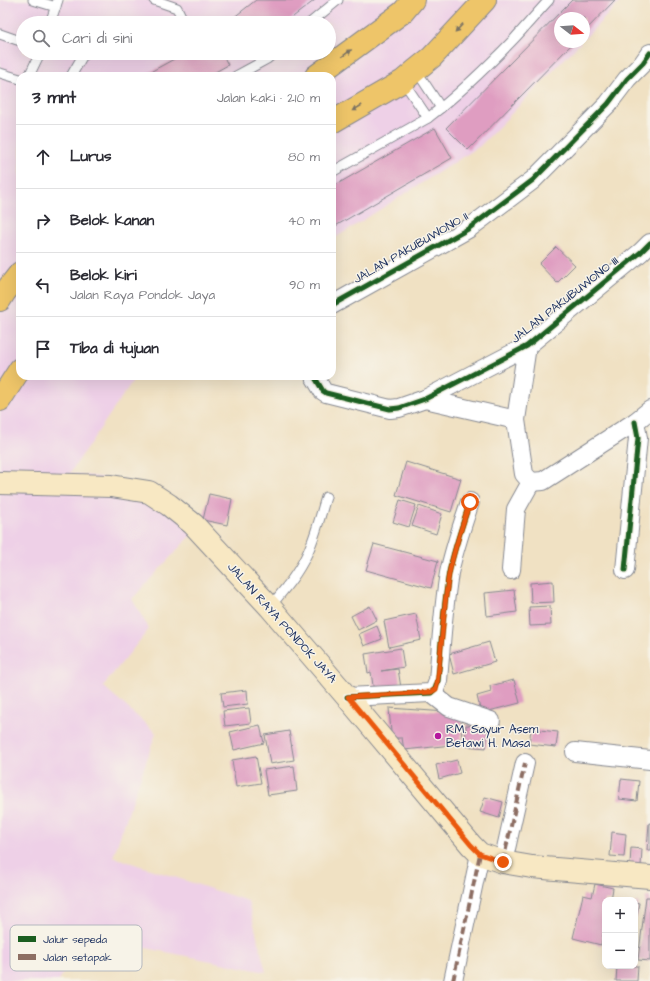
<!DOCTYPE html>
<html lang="id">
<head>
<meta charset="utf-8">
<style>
	body { margin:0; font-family:"Architects Daughter",sans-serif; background:#f2f2f3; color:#2b2b33 }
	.controls { position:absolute; right:12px; bottom:12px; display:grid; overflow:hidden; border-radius:8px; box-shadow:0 4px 16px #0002 }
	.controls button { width:36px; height:36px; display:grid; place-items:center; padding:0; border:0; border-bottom:1px solid #e1e1e2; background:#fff; color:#2b2b33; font:20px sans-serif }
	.compass { position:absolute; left:554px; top:12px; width:36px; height:36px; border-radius:50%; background:#fff; box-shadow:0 4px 16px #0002; rotate:107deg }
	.stop { position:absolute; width:12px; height:12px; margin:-9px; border:3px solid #ea580c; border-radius:50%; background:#fff }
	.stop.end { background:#ea580c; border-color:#fff; box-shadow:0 1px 4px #0008 }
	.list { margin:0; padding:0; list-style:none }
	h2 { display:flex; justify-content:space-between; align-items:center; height:52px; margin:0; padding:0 16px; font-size:17px }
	h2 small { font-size:13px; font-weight:400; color:#7c7c81 }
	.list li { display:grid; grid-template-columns:26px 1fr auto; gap:12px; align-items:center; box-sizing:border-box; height:64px; padding:0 16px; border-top:1px solid #e1e1e2 }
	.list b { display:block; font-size:15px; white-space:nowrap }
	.list p { margin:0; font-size:13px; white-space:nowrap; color:#7c7c81 }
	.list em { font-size:13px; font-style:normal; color:#7c7c81 }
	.icon { flex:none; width:22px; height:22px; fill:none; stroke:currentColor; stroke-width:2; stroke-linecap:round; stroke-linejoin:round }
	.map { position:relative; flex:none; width:650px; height:981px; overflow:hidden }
	.search { position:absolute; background:#fff; box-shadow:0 4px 16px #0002; left:16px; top:16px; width:320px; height:44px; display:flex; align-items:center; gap:10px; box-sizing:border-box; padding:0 14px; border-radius:22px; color:#7c7c81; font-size:15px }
	.panel { position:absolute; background:#fff; box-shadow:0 4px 16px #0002; left:16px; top:72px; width:320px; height:308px; border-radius:12px }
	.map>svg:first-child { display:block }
</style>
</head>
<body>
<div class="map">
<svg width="650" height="981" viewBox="0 0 650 981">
	<rect width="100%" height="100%" fill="#f7f3e8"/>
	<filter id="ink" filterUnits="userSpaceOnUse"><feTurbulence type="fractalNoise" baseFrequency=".025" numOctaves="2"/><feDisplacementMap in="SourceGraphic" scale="8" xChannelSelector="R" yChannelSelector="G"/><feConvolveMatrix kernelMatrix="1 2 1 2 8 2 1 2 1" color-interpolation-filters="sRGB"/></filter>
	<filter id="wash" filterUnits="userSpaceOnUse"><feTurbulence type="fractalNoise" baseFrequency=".012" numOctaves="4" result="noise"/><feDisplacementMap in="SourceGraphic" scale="16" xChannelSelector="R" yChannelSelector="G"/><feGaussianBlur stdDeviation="0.9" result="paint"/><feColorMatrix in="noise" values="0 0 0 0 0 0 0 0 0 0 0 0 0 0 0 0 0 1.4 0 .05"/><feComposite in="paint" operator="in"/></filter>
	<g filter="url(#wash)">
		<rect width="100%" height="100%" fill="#f0e1c3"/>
		<path fill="#eed0e7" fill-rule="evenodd" d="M0 0H622L584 39V18H560V42H581L480 146 332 240V76H20V376H136L70 473 128 481 202 523 132 599 149 629 103 686 156 733 113 857 248 901 266 972 81 935 59 981H0ZM23 23H329V53H23Z"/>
		<g id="blocks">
			<g fill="#df9dc1">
				<path d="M256 0H315L285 23H229L228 22Z"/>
				<path d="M572 0H615L584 32V18H560V42H574L468 150 446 128Z"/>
				<path d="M185 53H222L228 65 208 76H143Z"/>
				<path d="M435 128 452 158 332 228V187Z"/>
				<path d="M556 247 575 265 557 283 539 264Z"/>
				<path d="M406 462 461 479 451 512 396 495Z"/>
				<path d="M209 494 232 499 227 525 203 520Z"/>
				<path d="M400 500 416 505 409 527 393 522Z"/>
				<path d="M419 506 442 514 436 534 412 526Z"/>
				<path d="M374 544 438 561 431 588 366 570Z"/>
				<path d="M553 581 554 602 531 603 530 583Z"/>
				<path d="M514 590 517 612 487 616 485 593Z"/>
				<path d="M370 606 377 620 358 630 351 616Z"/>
				<path d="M550 606 551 625 530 626 529 607Z"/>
				<path d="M416 614 421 640 389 647 384 621Z"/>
				<path d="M377 626 382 639 364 646 359 634Z"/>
				<path d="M489 642 495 662 454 674 449 654Z"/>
				<path d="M401 648 404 667 381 671 398 669 401 688 374 692 371 672 368 673 365 654Z"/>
				<path d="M514 680 520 703 481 713 477 696 491 692 490 686Z"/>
				<path d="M247 690 248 704 223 707 221 693Z"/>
				<path d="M249 708 251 723 225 726 223 711Z"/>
				<path d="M389 708 461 713 462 744 404 750 402 738H393L391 732Z"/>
				<path d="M260 725 264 743 234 750 230 732Z"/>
				<path d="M466 725 488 727 486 748 465 746Z"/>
				<path d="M531 729 558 732 556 747 529 744Z"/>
				<path d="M289 731 294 760 270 764 265 735Z"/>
				<path d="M256 756 261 783 236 787 232 760Z"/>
				<path d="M457 760 460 773 439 779 436 765Z"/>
				<path d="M294 766 297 791 268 795 264 770Z"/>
				<path d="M621 779 639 781 637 801 619 799Z"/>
				<path d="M485 797 503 802 499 818 480 812Z"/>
				<path d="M649 823H650V850H647Z"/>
				<path d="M612 832 626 834 624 857 610 856Z"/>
				<path d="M631 848 642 849 641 866 630 865Z"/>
				<path d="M595 884 613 888 611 900H605V925L601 945 573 938 583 895 592 897Z"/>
				<path d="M646 897H650V961L638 960Z"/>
				<path d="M635 902 639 903 636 919H635Z"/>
				<path d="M617 966H638L637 981H616Z"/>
			</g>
		</g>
	</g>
	<g filter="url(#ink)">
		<use href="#blocks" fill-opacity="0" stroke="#868890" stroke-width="1"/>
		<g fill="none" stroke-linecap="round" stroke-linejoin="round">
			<g stroke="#868890" stroke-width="11">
				<g id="service">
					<path d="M33 0 56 7"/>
					<path d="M154 0 177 8 181 16 180 23"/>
					<path d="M50 23 58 0"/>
					<path d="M310 23 338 0"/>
					<path d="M0 34 23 42"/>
					<path d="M416 70 441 108"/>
					<path d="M0 73 20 79"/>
					<path d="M29 76 40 53"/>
					<path d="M71 76 82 57 87 53"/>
					<path d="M236 76 267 59 274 53"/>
					<path d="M403 81 428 118"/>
					<path d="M332 172 428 118C459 94 487 67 514 39 526 26 537 13 549 0"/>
					<path d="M270 607C283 591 297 575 306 556 315 538 320 517 326 497"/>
				</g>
			</g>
			<g stroke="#868890" stroke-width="20">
				<g id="minor">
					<path d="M332 305 468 229 533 180 608 104 627 79 643 63 650 53"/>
					<path d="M527 346 516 420 524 474 531 482"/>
					<path d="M314 376 323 391 326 393 390 409 399 408 425 399 527 346 641 252 650 243"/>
					<path d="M425 399 516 420"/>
					<path d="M531 482 543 481 635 422 650 410"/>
					<path d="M511 570 516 509 531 482"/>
					<path d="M625 570 638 438 635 422"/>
					<path d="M431 693 449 707 491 721"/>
					<path d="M347 697 431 693 435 689 438 681C441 645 443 609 449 573 454 549 462 526 470 502"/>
					<path d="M575 752 650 760"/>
					<path d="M503 862 525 763"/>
					<path d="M453 981 480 854"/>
				</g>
			</g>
			<g stroke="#868890" stroke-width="24">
				<path id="secondary" d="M0 483 111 486 149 492 169 505 193 524 270 607 347 697 471 845 480 854 503 862 532 867 650 877"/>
			</g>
			<g stroke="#868890" stroke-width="24">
				<g id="primary">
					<path d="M316 76 403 12 413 0"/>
					<path d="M332 122 403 81 416 70 432 57 485 0"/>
					<path d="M0 300 5 292 20 273"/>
					<path d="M0 400 20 369"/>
				</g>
			</g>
			<use href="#service" stroke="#fff" stroke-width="9"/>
			<use href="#minor" stroke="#fff" stroke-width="18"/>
			<use href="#secondary" stroke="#f8e8c3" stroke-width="22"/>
			<use href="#primary" stroke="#eec569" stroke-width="22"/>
			<g stroke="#8d6e63" stroke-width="4" stroke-dasharray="8 4" stroke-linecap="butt">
				<path d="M503 862 525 763"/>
				<path d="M453 981 480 854"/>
			</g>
			<g stroke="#f7f3e8" stroke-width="8">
				<g id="cycleway">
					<path d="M332 305 468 229 533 180 608 104 627 79 643 63 650 53"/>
					<path d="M314 376 323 391 326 393 390 409 399 408 425 399 527 346 641 252 650 243"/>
					<path d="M625 570 638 438 635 422"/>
					<path d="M347 697 431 693 435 689 438 681C441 645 443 609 449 573 454 549 462 526 470 502"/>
				</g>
			</g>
			<use href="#cycleway" stroke="#1b5e20" stroke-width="5"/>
		</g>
		<defs><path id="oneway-solid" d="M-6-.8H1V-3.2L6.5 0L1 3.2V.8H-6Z"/></defs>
		<g fill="#7a7263">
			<use href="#oneway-solid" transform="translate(459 28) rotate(133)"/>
			<use href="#oneway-solid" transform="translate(347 53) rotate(-36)"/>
			<use href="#oneway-solid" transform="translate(357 108) rotate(150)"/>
		</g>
	</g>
	<g fill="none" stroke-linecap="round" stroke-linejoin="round" filter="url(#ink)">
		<path stroke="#ea580c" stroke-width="5" d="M470 502C462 526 454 549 449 574 443 610 442 647 437 684L436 689 431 692 348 697 471 845 480 854 503 862"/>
	</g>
	<circle fill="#b5179e" stroke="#f7f3e8" stroke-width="1.5" cx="438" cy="736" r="4"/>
	<g text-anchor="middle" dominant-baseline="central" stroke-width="3" stroke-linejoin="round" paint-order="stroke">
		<g font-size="12" fill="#1b2f5e" stroke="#f7f3e8">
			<text transform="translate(411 248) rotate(-30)">JALAN PAKUBUWONO II</text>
			<text transform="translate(565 300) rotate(-38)">JALAN PAKUBUWONO III</text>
			<text transform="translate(282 623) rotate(48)">JALAN RAYA PONDOK JAYA</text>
		</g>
		<g font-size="12" fill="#1b2f5e" stroke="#f7f3e8" text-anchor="start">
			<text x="446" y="729">RM. Sayur Asem<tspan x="446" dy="14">Betawi H. Masa</tspan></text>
		</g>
	</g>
	<rect x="10" y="925" width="132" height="46" rx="6" fill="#f7f3e8" stroke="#b5b8bf" stroke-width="1"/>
	<rect x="18" y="936" width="18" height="6" fill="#1b5e20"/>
	<rect x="18" y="954" width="18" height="6" fill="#8d6e63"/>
	<g font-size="11" fill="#1b2f5e">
		<text x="43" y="943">Jalur sepeda</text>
		<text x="43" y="961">Jalan setapak</text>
	</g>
</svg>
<div class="controls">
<button>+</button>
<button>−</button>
</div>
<svg class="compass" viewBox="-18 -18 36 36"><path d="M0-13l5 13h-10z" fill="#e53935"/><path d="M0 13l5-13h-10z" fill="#7c7c81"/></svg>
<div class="stop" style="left:470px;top:502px"></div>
<div class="stop end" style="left:503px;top:862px"></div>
<div class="search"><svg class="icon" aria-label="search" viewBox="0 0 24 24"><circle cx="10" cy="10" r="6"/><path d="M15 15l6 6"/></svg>Cari di sini</div>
<section class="panel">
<h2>3 mnt<small>Jalan kaki · 210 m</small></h2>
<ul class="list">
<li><svg class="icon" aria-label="ahead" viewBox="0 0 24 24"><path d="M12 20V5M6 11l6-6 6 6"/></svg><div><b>Lurus</b></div><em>80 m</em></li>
<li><svg class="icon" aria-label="right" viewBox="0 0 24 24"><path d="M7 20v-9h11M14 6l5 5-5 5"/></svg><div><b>Belok kanan</b></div><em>40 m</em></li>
<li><svg class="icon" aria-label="left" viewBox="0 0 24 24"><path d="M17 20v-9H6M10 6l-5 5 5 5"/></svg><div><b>Belok kiri</b><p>Jalan Raya Pondok Jaya</p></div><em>90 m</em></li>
<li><svg class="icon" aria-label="arrive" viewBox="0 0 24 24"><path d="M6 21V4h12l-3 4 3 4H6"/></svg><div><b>Tiba di tujuan</b></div></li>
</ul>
</section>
</div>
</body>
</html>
